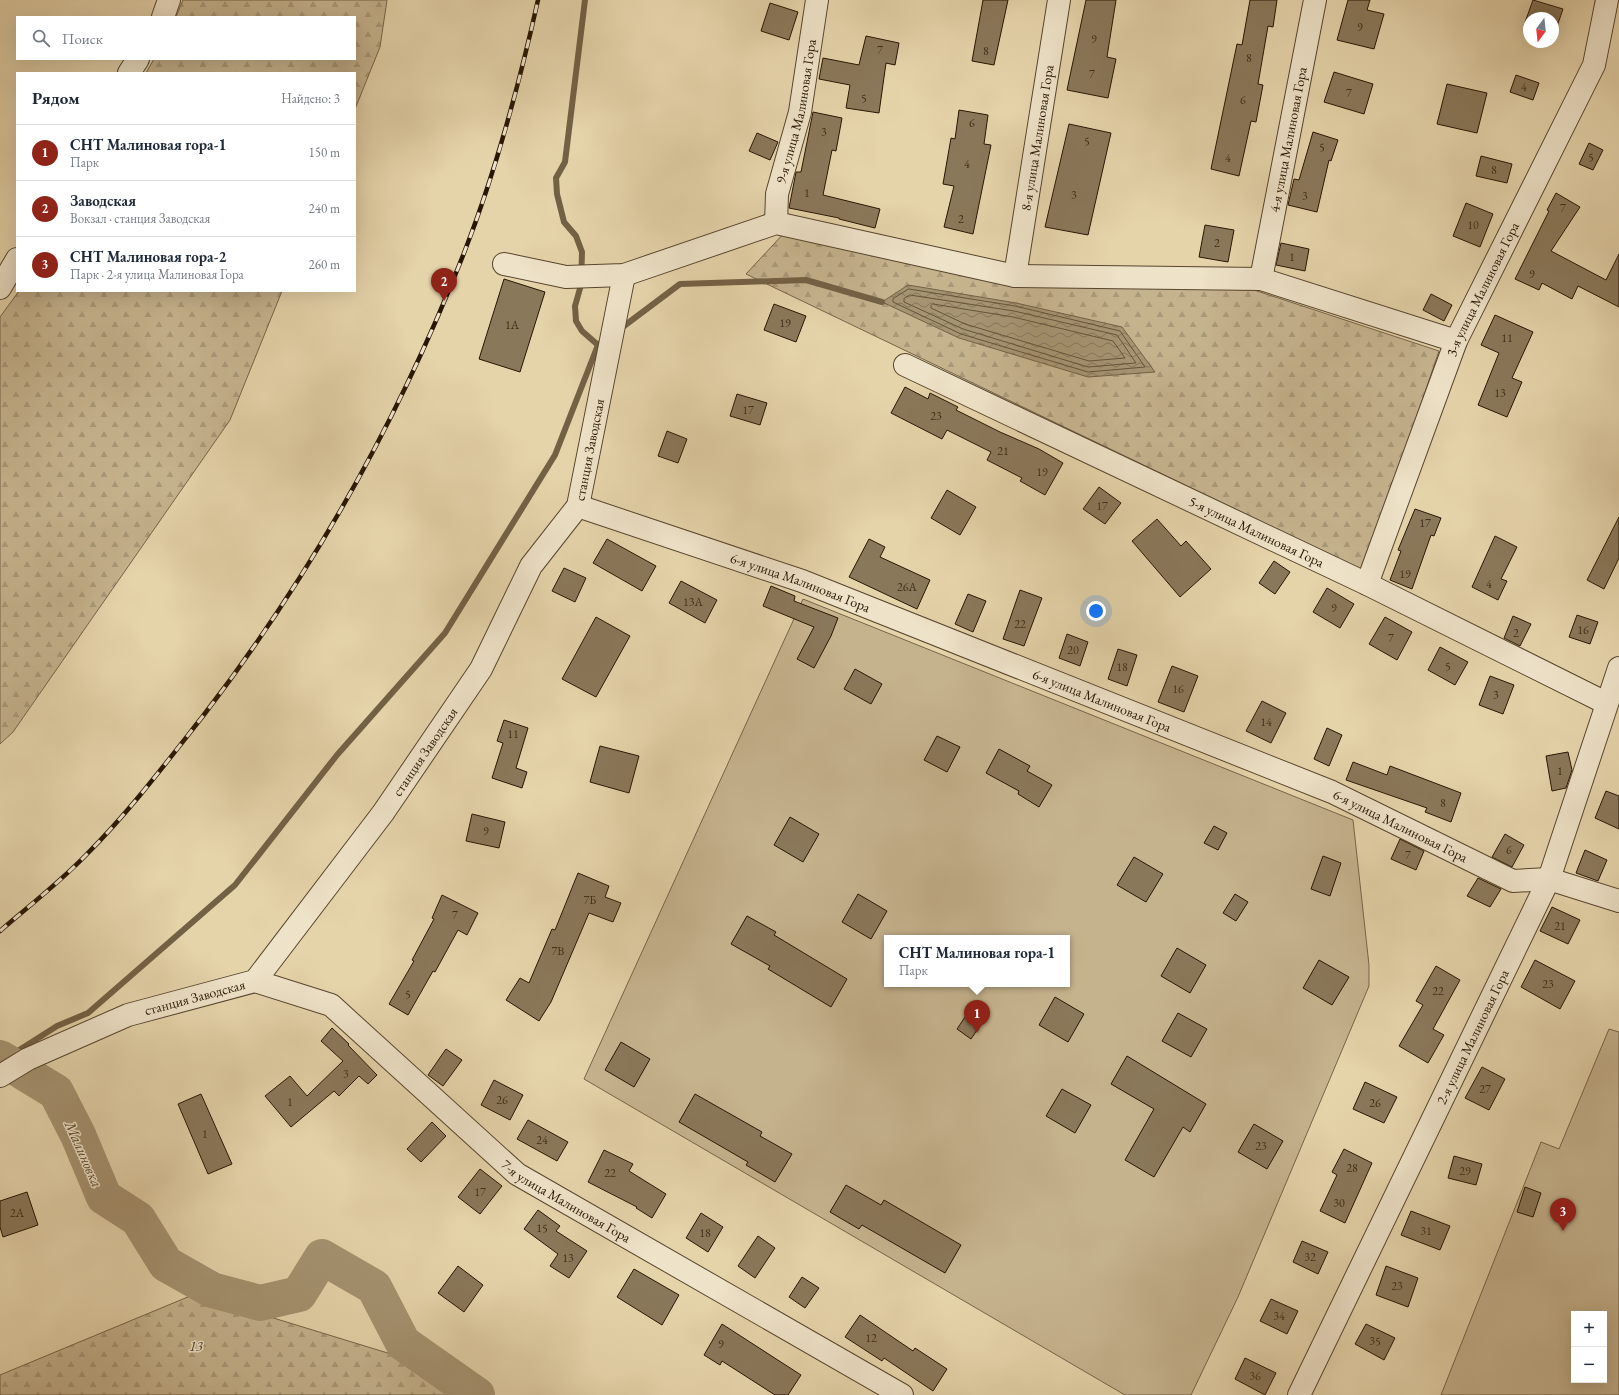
<!DOCTYPE html>
<html lang="ru">
<head>
<meta charset="utf-8">
<style>
	body { margin:0; font-family:"EB Garamond",serif; background:#f6f6f7; color:#1f2937 }
	.controls { position:absolute; right:12px; bottom:12px; display:grid; overflow:hidden; border-radius:0px; box-shadow:0 4px 16px #0002 }
	.controls button { width:36px; height:36px; display:grid; place-items:center; padding:0; border:0; border-bottom:1px solid #e0e1e3; background:#fff; color:#1f2937; font:20px sans-serif }
	.compass { position:absolute; left:1523px; top:12px; width:36px; height:36px; border-radius:50%; background:#fff; box-shadow:0 4px 16px #0002; rotate:195deg }
	.you { position:absolute; left:1096px; top:611px; width:14px; height:14px; margin:-10px; border:3px solid #fff; border-radius:50%; background:#1a73e8; box-shadow:0 0 0 6px #1a73e833 }
	.badge { display:grid; place-items:center; width:26px; height:26px; border-radius:50%; background:#8f2418; color:#fff; font-size:13px; font-weight:700 }
	.pin { position:absolute; translate:-50% -33px; filter:drop-shadow(0 1px 2px #0008) }
	.pin::after { content:''; position:absolute; top:21px; width:14px; height:12px; background:inherit; clip-path:polygon(0 0,100% 0,50% 100%) }
	.popup { position:absolute; left:884px; top:935px; width:186px; height:52px; box-sizing:border-box; display:grid; place-content:center; border-radius:0px; background:#fff; filter:drop-shadow(0 1px 3px #0005); font-size:13px; white-space:nowrap; color:#747a83 }
	.popup b { font-size:15px; color:#1f2937 }
	.popup::after { content:''; position:absolute; left:50%; top:100%; margin-left:-8px; border:8px solid transparent; border-top-color:#fff }
	.list { margin:0; padding:0; list-style:none }
	h2 { display:flex; justify-content:space-between; align-items:center; height:52px; margin:0; padding:0 16px; font-size:17px }
	h2 small { font-size:13px; font-weight:400; color:#747a83 }
	.list li { display:grid; grid-template-columns:26px 1fr auto; gap:12px; align-items:center; box-sizing:border-box; height:56px; padding:0 16px; border-top:1px solid #e0e1e3 }
	.list b { display:block; font-size:15px; white-space:nowrap }
	.list p { margin:0; font-size:13px; white-space:nowrap; color:#747a83 }
	.list em { font-size:13px; font-style:normal; color:#747a83 }
	.icon { flex:none; width:22px; height:22px; fill:none; stroke:currentColor; stroke-width:2; stroke-linecap:round; stroke-linejoin:round }
	.map { position:relative; flex:none; width:1619px; height:1395px; overflow:hidden }
	.search { position:absolute; background:#fff; box-shadow:0 4px 16px #0002; left:16px; top:16px; width:340px; height:44px; display:flex; align-items:center; gap:10px; box-sizing:border-box; padding:0 14px; border-radius:0px; color:#747a83; font-size:15px }
	.panel { position:absolute; background:#fff; box-shadow:0 4px 16px #0002; left:16px; top:72px; width:340px; height:220px; border-radius:0px }
	.map>svg:first-child { display:block }
</style>
</head>
<body>
<div class="map">
<svg width="1619" height="1395" viewBox="0 0 1619 1395">
	<defs>
		<pattern id="forest-firs" width="22" height="20" patternUnits="userSpaceOnUse"><rect width="22" height="20" fill="#c5b38e"/><path d="M5 1l3.5 6h-7zM16 11l3.5 6h-7z" fill="#a99979"/></pattern>
		<pattern id="water-waves" width="16" height="10" patternUnits="userSpaceOnUse"><rect width="16" height="10" fill="#a59371"/><path d="M0 5q4-4 8 0t8 0" fill="none" stroke="#86775b"/></pattern>
	</defs>
	<rect width="100%" height="100%" fill="#e5d3aa"/>
	<filter id="stains"><feTurbulence type="fractalNoise" baseFrequency=".005" numOctaves="4"/><feColorMatrix values="0 0 0 0 .2 0 0 0 0 .09 0 0 0 0 .02 0 0 0 .5 -.17"/></filter>
	<radialGradient id="worn" r=".72"><stop offset=".6" stop-color="#630" stop-opacity="0"/><stop offset="1" stop-color="#630" stop-opacity=".3"/></radialGradient>
	<g fill="#c5b38e" stroke="#766448" fill-rule="evenodd">
		<path d="M803 599 1353 820 1369 965V986L1238 1297 1191 1395H1125L584 1079ZM887 938H1067V984H887Z"/>
		<path d="M1609 1029 1619 1032V1395H1441L1541 1142 1559 1149ZM1574 1314H1604V1380H1574Z"/>
	</g>
	<g fill="url(#forest-firs)" stroke="#766448">
		<path d="M183 0H387L380 47 355 109V73H146L154 59H355V17H176Z"/>
		<path d="M785 232 1014 284 1254 290 1439 351 1364 571 746 274Z"/>
		<path d="M19 291H282L230 420 13 732 0 744V317Z"/>
		<path d="M195 1294 404 1358 478 1395H0V1375Z"/>
	</g>
	<path fill="url(#water-waves)" stroke="#736145" d="M908 285 1016 303 1122 327 1155 372 1088 377 959 338 882 302Z"/>
	<g fill="none" stroke-linecap="round" stroke-linejoin="round">
		<g stroke="#66543a" stroke-width="1">
			<path d="M909 289 1015 306 1120 331 1145 367 1088 372 961 334 893 302V299Z"/>
			<path d="M910 295 1014 311 1117 335 1136 363 1088 367 963 329 904 302V299Z"/>
			<path d="M933 304 1013 317 1113 341 1125 358 1089 361 965 324 931 308V306Z"/>
		</g>
		<g stroke="#736145" stroke-width="6">
			<path d="M585 0 565 162 556 178 557 194 564 222 576 236 582 252 581 285 575 306 576 321 582 331 598 345"/>
			<path d="M620 329 680 284 806 280 882 302"/>
			<path d="M2 1061 57 1026 88 1013 235 885 337 755 445 633 555 455 598 345 606 339"/>
		</g>
		<path stroke="#a59371" stroke-width="36" d="M0 1058 56 1092 78 1135 104 1197 138 1219 166 1264 212 1290 260 1303 299 1294 322 1257 374 1287 403 1343 477 1395"/>
	</g>
	<g fill="#8a785a" stroke="#281603">
		<path d="M983 0H1008L994 65 972 61Z"/>
		<path d="M1086 0H1116L1107 57 1116 59 1108 98 1067 90Z"/>
		<path d="M1250 0H1277L1273 27 1268 26 1258 84 1263 85 1256 122 1251 121 1239 176 1211 169 1237 44 1242 45Z"/>
		<path d="M1348 0H1370L1367 10 1384 14 1374 49 1337 40Z"/>
		<path d="M1533 0 1563 9 1554 35 1553 18H1529V26L1524 25Z"/>
		<path d="M770 3 798 12 789 40 761 31Z"/>
		<path d="M866 36 899 43 895 65 886 63 879 113 846 108 850 85 819 79 823 58 859 65Z"/>
		<path d="M1334 72 1373 84 1364 114 1324 102Z"/>
		<path d="M1516 75 1539 83 1533 100 1510 92Z"/>
		<path d="M1447 84 1487 93 1477 133 1437 124Z"/>
		<path d="M959 110 988 115 984 144 991 145 973 234 944 227 954 186 943 184 951 138 955 139Z"/>
		<path d="M813 112 842 118 836 151 832 150 823 195 880 209 875 228 839 219V218L789 208 796 172H801Z"/>
		<path d="M1069 124 1111 133 1088 235 1045 227Z"/>
		<path d="M1313 132 1338 140 1331 161 1329 160 1317 212 1288 205 1294 179 1299 180Z"/>
		<path d="M757 133 778 142 770 160 749 151Z"/>
		<path d="M1589 143 1603 150 1593 170 1579 164Z"/>
		<path d="M1481 156 1512 164 1507 183 1476 176Z"/>
		<path d="M1556 193 1580 207 1551 251 1606 280 1619 254V307L1578 286 1572 299 1542 283 1539 290 1515 279 1549 211 1547 210Z"/>
		<path d="M1466 203 1493 214 1480 247 1453 236Z"/>
		<path d="M1205 225 1234 230 1228 262 1199 257Z"/>
		<path d="M1281 243 1309 249 1305 271 1276 265Z"/>
		<path d="M504 279 545 292 520 372 479 359Z"/>
		<path d="M1431 294 1452 305 1444 321 1423 310Z"/>
		<path d="M774 304 806 316 796 342 764 330Z"/>
		<path d="M1495 315 1533 332 1512 378 1522 382 1507 417 1478 405 1499 353 1481 345Z"/>
		<path d="M905 387 928 399 930 393 958 407 956 410 1000 432 1039 449 1063 463 1045 495 1020 481 1022 478 987 460 991 452 947 430 942 439 891 413Z"/>
		<path d="M737 394 767 403 760 425 730 416Z"/>
		<path d="M667 431 687 439 678 463 658 456Z"/>
		<path d="M1099 487 1121 503 1105 524 1083 509Z"/>
		<path d="M947 490 976 507 960 535 931 518Z"/>
		<path d="M1415 509 1441 518 1434 536 1431 535 1412 589 1390 580 1401 551 1398 550Z"/>
		<path d="M1619 517V558L1604 589 1587 580Z"/>
		<path d="M1157 519 1181 546 1186 541 1211 569 1180 597 1132 541Z"/>
		<path d="M1495 536 1517 547 1501 579 1507 581 1498 600 1472 587Z"/>
		<path d="M607 539 656 566 642 591 593 563Z"/>
		<path d="M869 539 885 547 880 557 930 580 917 609 849 577Z"/>
		<path d="M1274 561 1290 572 1275 594 1259 583Z"/>
		<path d="M564 568 586 578 575 602 552 591Z"/>
		<path d="M681 581 717 600 705 623 669 603Z"/>
		<path d="M771 586 795 596 794 601 838 618 831 636 814 668 797 659 814 627 763 606Z"/>
		<path d="M1327 588 1354 604 1340 628 1313 612Z"/>
		<path d="M1020 590 1042 598 1024 646 1003 639Z"/>
		<path d="M968 594 986 601 973 632 955 624Z"/>
		<path d="M1577 615 1598 622 1590 644 1569 637Z"/>
		<path d="M1513 616 1531 624 1520 646 1504 638Z"/>
		<path d="M596 617 630 636 596 697 562 679Z"/>
		<path d="M1385 617 1412 632 1397 660 1369 644Z"/>
		<path d="M1067 634 1088 642 1080 666 1059 658Z"/>
		<path d="M1440 647 1468 662 1455 685 1428 670Z"/>
		<path d="M1118 649 1137 655 1127 686 1108 679Z"/>
		<path d="M1172 666 1198 676 1184 712 1158 702Z"/>
		<path d="M855 669 882 684 871 704 844 689Z"/>
		<path d="M1490 676 1514 685 1503 714 1479 705Z"/>
		<path d="M1262 701 1286 713 1271 743 1246 731Z"/>
		<path d="M504 720 528 728 516 768 527 772 522 788 492 778 503 743 497 741Z"/>
		<path d="M1327 728 1342 735 1329 766 1314 759Z"/>
		<path d="M937 736 960 747 947 772 924 760Z"/>
		<path d="M600 746 639 756 629 793 590 782Z"/>
		<path d="M999 749 1030 766 1027 771 1052 785 1039 807 1018 794 1019 791 986 773Z"/>
		<path d="M1568 752 1572 770 1566 788 1552 791 1546 756Z"/>
		<path d="M1353 762 1387 775 1390 766 1461 793 1451 822 1425 812 1427 808 1346 780Z"/>
		<path d="M1606 791 1619 796V829L1595 818Z"/>
		<path d="M472 814 505 822 499 848 466 841Z"/>
		<path d="M790 817 819 834 803 862 774 845Z"/>
		<path d="M1214 826 1227 833 1218 850 1204 843Z"/>
		<path d="M1505 834 1524 845 1512 867 1492 857Z"/>
		<path d="M1400 839 1424 851 1416 870 1391 859Z"/>
		<path d="M1585 850 1607 860 1598 881 1576 873Z"/>
		<path d="M1323 856 1341 863 1330 896 1311 889Z"/>
		<path d="M1134 857 1163 874 1146 902 1117 885Z"/>
		<path d="M578 873 609 886 605 897 621 903 613 922 589 913 551 1002 539 1021 506 1000 520 978 529 983 552 929 555 930Z"/>
		<path d="M1478 878 1501 889 1490 907 1467 896Z"/>
		<path d="M858 894 887 911 871 939 842 922Z"/>
		<path d="M1235 894 1248 902 1236 921 1223 913Z"/>
		<path d="M442 895 478 913 467 935 458 930 435 972 433 971 408 1015 389 1004 414 961 412 960 434 919 432 918Z"/>
		<path d="M1552 907 1580 920 1568 944 1540 931Z"/>
		<path d="M747 916 776 932 774 935 847 979 831 1007 768 969 770 966 731 944Z"/>
		<path d="M1177 948 1206 965 1190 993 1161 976Z"/>
		<path d="M1319 960 1349 977 1332 1005 1303 988Z"/>
		<path d="M1535 960 1575 981 1560 1009 1521 987Z"/>
		<path d="M1436 966 1460 980 1433 1029 1444 1035 1428 1063 1399 1046 1423 1005 1416 1001Z"/>
		<path d="M1055 997 1084 1014 1068 1042 1039 1025Z"/>
		<path d="M1178 1013 1207 1029 1191 1057 1162 1041Z"/>
		<path d="M967 1014 981 1024 971 1039 957 1029Z"/>
		<path d="M332 1028 349 1044 348 1045 377 1075 368 1084 359 1076 339 1096 334 1091 291 1127 265 1096 290 1076 307 1096 343 1061 321 1041Z"/>
		<path d="M621 1042 650 1059 634 1087 605 1070Z"/>
		<path d="M446 1049 462 1060 443 1086 428 1075Z"/>
		<path d="M1127 1056 1206 1104 1190 1132 1183 1127 1154 1177 1125 1160 1154 1109 1111 1084Z"/>
		<path d="M1482 1067 1505 1079 1489 1110 1465 1098Z"/>
		<path d="M494 1080 523 1095 510 1120 481 1105Z"/>
		<path d="M1365 1082 1397 1097 1384 1123 1353 1109Z"/>
		<path d="M1062 1089 1091 1105 1075 1133 1046 1116Z"/>
		<path d="M201 1094 232 1164 208 1174 178 1104Z"/>
		<path d="M695 1094 762 1132 760 1136 792 1154 775 1182 746 1165 748 1162 679 1122Z"/>
		<path d="M528 1120 568 1142 557 1161 517 1139Z"/>
		<path d="M432 1122 446 1136 421 1162 407 1149Z"/>
		<path d="M1254 1124 1283 1141 1267 1169 1238 1152Z"/>
		<path d="M1344 1149 1372 1163 1345 1223 1320 1211 1337 1175 1332 1172Z"/>
		<path d="M604 1150 633 1164 629 1171 666 1194 652 1218 636 1208 637 1207 588 1182Z"/>
		<path d="M1454 1156 1482 1164 1476 1185 1448 1178Z"/>
		<path d="M480 1169 502 1186 480 1214 458 1197Z"/>
		<path d="M846 1185 881 1205 884 1200 961 1245 945 1273 862 1225 859 1229 830 1212Z"/>
		<path d="M1525 1187 1541 1193 1533 1217 1517 1212Z"/>
		<path d="M27 1192 38 1225 3 1237 0 1227V1201Z"/>
		<path d="M538 1210 560 1226 556 1231 587 1251 569 1278 550 1266 558 1254 524 1229Z"/>
		<path d="M1411 1211 1450 1226 1440 1250 1401 1235Z"/>
		<path d="M701 1213 723 1227 708 1252 686 1238Z"/>
		<path d="M758 1236 775 1248 755 1278 738 1266Z"/>
		<path d="M1302 1241 1328 1252 1318 1274 1293 1262Z"/>
		<path d="M458 1266 483 1285 464 1312 438 1293Z"/>
		<path d="M1386 1266 1418 1278 1408 1307 1376 1295Z"/>
		<path d="M634 1269 679 1295 662 1325 617 1297Z"/>
		<path d="M802 1277 819 1288 805 1308 789 1297Z"/>
		<path d="M1271 1299 1298 1311 1287 1334 1260 1321Z"/>
		<path d="M860 1315 913 1351 915 1348 947 1369 933 1391 884 1358 882 1361 845 1337Z"/>
		<path d="M722 1324 801 1375 788 1395H775L722 1361 720 1365 704 1355Z"/>
		<path d="M1366 1324 1395 1338 1384 1360 1355 1344Z"/>
		<path d="M1245 1358 1276 1373 1265 1395 1235 1379Z"/>
	</g>
	<g fill="none" stroke-linecap="round" stroke-linejoin="round">
		<g stroke="#57452d" stroke-width="24">
			<g id="street">
				<path d="M163 17 169 0"/>
				<path d="M129 73 138 59"/>
				<path id="s1" d="M776 223 777 194 800 112 817 0"/>
				<path d="M504 264 566 277 624 275 776 223 1015 276 1261 279 1456 341"/>
				<path id="s2" d="M1015 276 1059 0"/>
				<path id="s3" d="M1261 279 1315 0"/>
				<path d="M0 288 17 259"/>
				<path id="s4" d="M905 365 1367 584 1606 703"/>
				<path id="s5" d="M578 506 802 581 1332 792 1513 881 1549 879 1619 901"/>
				<path id="s6" d="M1367 584 1456 341 1594 65 1607 0"/>
				<path id="s7" d="M255 981 331 1005 517 1174 902 1395"/>
				<path id="s8" d="M0 1076 28 1059 128 1015 255 981 383 813 481 669 531 566 578 506 624 275"/>
				<path id="s9" d="M1299 1395 1549 879 1619 668"/>
			</g>
		</g>
		<use href="#street" stroke="#eee2c8" stroke-width="22"/>
		<g stroke="#281603" stroke-width="4.5">
			<path id="rail" d="M0 931C29 906 60 882 86 855 129 812 166 763 203 716 312 574 399 419 464 253 496 171 519 85 538 0"/>
		</g>
		<use href="#rail" stroke="#eee2c8" stroke-width="3" stroke-dasharray="9" stroke-linecap="butt"/>
	</g>
	<g text-anchor="middle" dominant-baseline="central" stroke-width="3" stroke-linejoin="round" paint-order="stroke">
		<g font-size="12" fill="#402e19">
			<text x="1360" y="27">9</text>
			<text x="1094" y="39">9</text>
			<text x="880" y="50">7</text>
			<text x="986" y="51">8</text>
			<text x="1249" y="58">8</text>
			<text x="1092" y="74">7</text>
			<text x="1524" y="87">4</text>
			<text x="1349" y="93">7</text>
			<text x="864" y="98">5</text>
			<text x="1243" y="100">6</text>
			<text x="972" y="123">6</text>
			<text x="824" y="132">3</text>
			<text x="1087" y="141">5</text>
			<text x="1322" y="147">5</text>
			<text x="1591" y="157">5</text>
			<text x="1228" y="158">4</text>
			<text x="967" y="164">4</text>
			<text x="1494" y="170">8</text>
			<text x="807" y="193">1</text>
			<text x="1074" y="195">3</text>
			<text x="1305" y="196">3</text>
			<text x="1563" y="208">7</text>
			<text x="961" y="219">2</text>
			<text x="1473" y="225">10</text>
			<text x="1217" y="243">2</text>
			<text x="1292" y="257">1</text>
			<text x="1532" y="274">9</text>
			<text x="785" y="323">19</text>
			<text x="512" y="325">1А</text>
			<text x="1507" y="338">11</text>
			<text x="1500" y="393">13</text>
			<text x="748" y="410">17</text>
			<text x="936" y="416">23</text>
			<text x="1003" y="451">21</text>
			<text x="1042" y="472">19</text>
			<text x="1102" y="506">17</text>
			<text x="1425" y="523">17</text>
			<text x="1405" y="574">19</text>
			<text x="1489" y="584">4</text>
			<text x="907" y="587">26А</text>
			<text x="693" y="602">13А</text>
			<text x="1334" y="608">9</text>
			<text x="1020" y="624">22</text>
			<text x="1583" y="630">16</text>
			<text x="1516" y="633">2</text>
			<text x="1391" y="638">7</text>
			<text x="1073" y="650">20</text>
			<text x="1448" y="666">5</text>
			<text x="1122" y="667">18</text>
			<text x="1178" y="689">16</text>
			<text x="1496" y="695">3</text>
			<text x="1266" y="722">14</text>
			<text x="513" y="734">11</text>
			<text x="1560" y="771">1</text>
			<text x="1443" y="803">8</text>
			<text x="486" y="831">9</text>
			<text x="1509" y="850">6</text>
			<text x="1408" y="855">7</text>
			<text x="590" y="900">7Б</text>
			<text x="455" y="915">7</text>
			<text x="1560" y="926">21</text>
			<text x="558" y="951">7В</text>
			<text x="1548" y="984">23</text>
			<text x="1438" y="991">22</text>
			<text x="408" y="994">5</text>
			<text x="346" y="1074">3</text>
			<text x="1485" y="1089">27</text>
			<text x="502" y="1100">26</text>
			<text x="290" y="1102">1</text>
			<text x="1375" y="1103">26</text>
			<text x="205" y="1134">1</text>
			<text x="542" y="1140">24</text>
			<text x="1261" y="1146">23</text>
			<text x="1352" y="1168">28</text>
			<text x="1465" y="1171">29</text>
			<text x="610" y="1173">22</text>
			<text x="480" y="1192">17</text>
			<text x="1339" y="1203">30</text>
			<text x="17" y="1213">2А</text>
			<text x="542" y="1228">15</text>
			<text x="1426" y="1231">31</text>
			<text x="705" y="1233">18</text>
			<text x="1310" y="1257">32</text>
			<text x="568" y="1258">13</text>
			<text x="1397" y="1286">23</text>
			<text x="1279" y="1316">34</text>
			<text x="871" y="1338">12</text>
			<text x="1375" y="1341">35</text>
			<text x="721" y="1344">9</text>
			<text x="1255" y="1376">36</text>
		</g>
		<g font-size="14" fill="#281603" stroke="#eee2c8">
			<text stroke="none"><textPath href="#s1" startOffset="114">9-я улица Малиновая Гора</textPath></text>
			<text stroke="none"><textPath href="#s2" startOffset="140">8-я улица Малиновая Гора</textPath></text>
			<text stroke="none"><textPath href="#s3" startOffset="142">4-я улица Малиновая Гора</textPath></text>
			<text stroke="none"><textPath href="#s6" startOffset="317">3-я улица Малиновая Гора</textPath></text>
			<text stroke="none"><textPath href="#s8" startOffset="907">станция Заводская</textPath></text>
			<text stroke="none"><textPath href="#s4" startOffset="389">5-я улица Малиновая Гора</textPath></text>
			<text stroke="none"><textPath href="#s5" startOffset="235">6-я улица Малиновая Гора</textPath></text>
			<text stroke="none"><textPath href="#s5" startOffset="559">6-я улица Малиновая Гора</textPath></text>
			<text stroke="none"><textPath href="#s8" startOffset="559">станция Заводская</textPath></text>
			<text stroke="none"><textPath href="#s5" startOffset="883">6-я улица Малиновая Гора</textPath></text>
			<text stroke="none"><textPath href="#s8" startOffset="211">станция Заводская</textPath></text>
			<text stroke="none"><textPath href="#s9" startOffset="398">2-я улица Малиновая Гора</textPath></text>
			<text stroke="none"><textPath href="#s7" startOffset="387">7-я улица Малиновая Гора</textPath></text>
		</g>
		<g font-size="14" font-style="italic" fill="#57452d" stroke="#eee2c8">
			<text x="196" y="1346">13</text>
		</g>
		<g font-size="15" font-style="italic" fill="#5a482f" stroke="#eee2c8">
			<text transform="translate(84 1154) rotate(66)">Малиновка</text>
		</g>
	</g>
	<rect width="100%" height="100%" filter="url(#stains)"/>
	<rect width="100%" height="100%" fill="url(#worn)"/>
</svg>
<div class="controls">
<button>+</button>
<button>−</button>
</div>
<svg class="compass" viewBox="-18 -18 36 36"><path d="M0-13l5 13h-10z" fill="#e53935"/><path d="M0 13l5-13h-10z" fill="#747a83"/></svg>
<div class="you"></div>
<div class="pin badge" style="left:977px;top:1033px">1</div>
<div class="popup"><b>СНТ Малиновая гора-1</b>Парк</div>
<div class="pin badge" style="left:444px;top:301px">2</div>
<div class="pin badge" style="left:1563px;top:1231px">3</div>
<div class="search"><svg class="icon" aria-label="search" viewBox="0 0 24 24"><circle cx="10" cy="10" r="6"/><path d="M15 15l6 6"/></svg>Поиск</div>
<section class="panel">
<h2>Рядом<small>Найдено: 3</small></h2>
<ul class="list">
<li><span class="badge">1</span><div><b>СНТ Малиновая гора-1</b><p>Парк</p></div><em>150 m</em></li>
<li><span class="badge">2</span><div><b>Заводская</b><p>Вокзал · станция Заводская</p></div><em>240 m</em></li>
<li><span class="badge">3</span><div><b>СНТ Малиновая гора-2</b><p>Парк · 2-я улица Малиновая Гора</p></div><em>260 m</em></li>
</ul>
</section>
</div>
</body>
</html>
